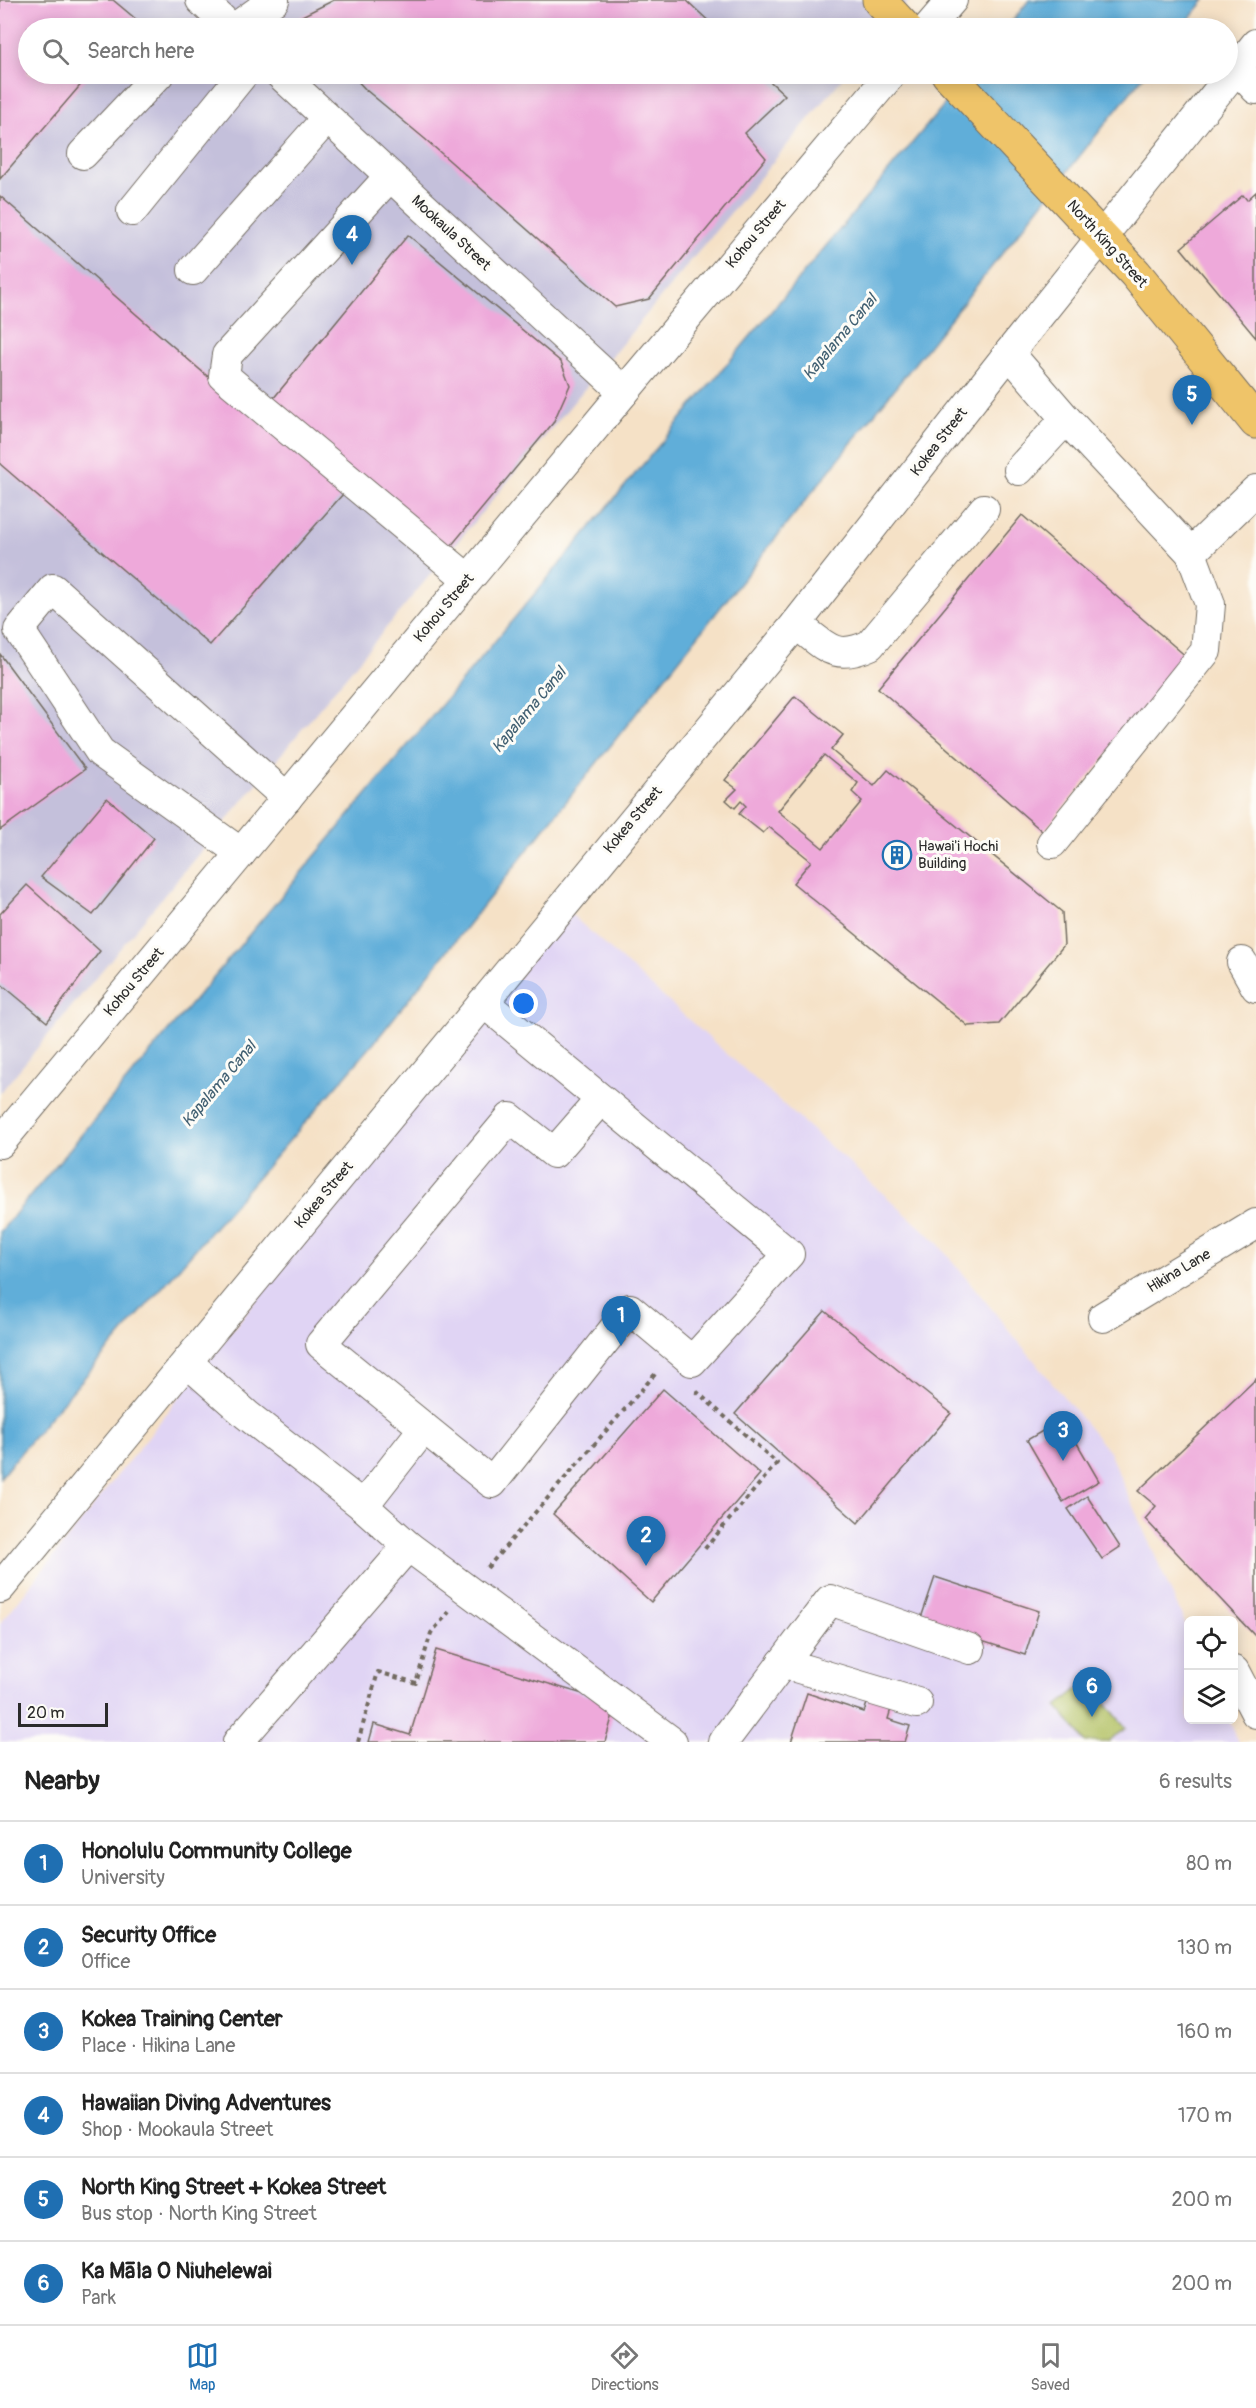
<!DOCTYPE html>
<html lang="en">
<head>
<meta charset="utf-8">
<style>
	body { margin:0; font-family:Pangolin,sans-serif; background:#f6f6f6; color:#222 }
	.controls { position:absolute; right:18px; bottom:18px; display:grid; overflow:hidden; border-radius:9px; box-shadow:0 3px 15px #0003 }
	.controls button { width:54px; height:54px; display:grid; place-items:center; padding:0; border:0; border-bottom:2px solid #e0e0e0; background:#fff; color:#222; font:30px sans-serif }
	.scale { position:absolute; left:18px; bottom:15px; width:90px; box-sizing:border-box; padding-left:6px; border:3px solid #2b2b2b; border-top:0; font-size:16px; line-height:21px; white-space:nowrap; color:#2b2b2b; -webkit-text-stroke:4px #fdfcf7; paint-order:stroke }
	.you { position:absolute; left:524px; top:1004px; width:21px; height:21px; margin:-15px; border:4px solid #fff; border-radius:50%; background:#1a73e8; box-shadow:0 0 0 9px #1a73e833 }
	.badge { display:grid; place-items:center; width:39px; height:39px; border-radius:50%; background:#1f6fb2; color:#fff; font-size:20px; font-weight:700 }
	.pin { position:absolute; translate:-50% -50px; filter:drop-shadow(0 2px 3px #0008) }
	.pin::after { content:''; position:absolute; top:32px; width:21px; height:18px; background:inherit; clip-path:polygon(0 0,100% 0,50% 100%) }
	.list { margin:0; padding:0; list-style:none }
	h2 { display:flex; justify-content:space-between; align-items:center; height:78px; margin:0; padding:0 24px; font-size:26px }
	h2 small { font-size:20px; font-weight:400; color:#767676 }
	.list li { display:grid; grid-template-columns:39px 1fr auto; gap:18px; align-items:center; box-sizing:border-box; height:84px; padding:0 24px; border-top:2px solid #e0e0e0 }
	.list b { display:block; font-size:22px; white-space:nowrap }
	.list p { margin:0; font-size:20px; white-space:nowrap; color:#767676 }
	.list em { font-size:20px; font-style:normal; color:#767676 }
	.icon { flex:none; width:33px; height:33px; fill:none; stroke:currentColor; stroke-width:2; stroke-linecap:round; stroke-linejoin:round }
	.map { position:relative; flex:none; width:1256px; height:1742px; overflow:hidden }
	.search { position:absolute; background:#fff; box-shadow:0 3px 15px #0003; left:18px; right:18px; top:18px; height:66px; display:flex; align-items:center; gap:15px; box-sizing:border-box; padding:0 21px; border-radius:33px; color:#767676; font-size:22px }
	.sheet { height:582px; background:#fff }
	nav { display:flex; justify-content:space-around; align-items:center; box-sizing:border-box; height:84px; border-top:2px solid #e0e0e0; background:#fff; font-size:16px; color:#767676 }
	nav a { display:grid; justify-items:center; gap:3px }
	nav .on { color:#1f6fb2 }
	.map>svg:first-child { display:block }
</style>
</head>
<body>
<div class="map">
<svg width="1256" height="1742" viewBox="0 0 1256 1742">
	<rect width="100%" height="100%" fill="#fdfcf7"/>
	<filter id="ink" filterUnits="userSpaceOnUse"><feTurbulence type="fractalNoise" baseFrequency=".0167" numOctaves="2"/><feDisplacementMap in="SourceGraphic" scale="12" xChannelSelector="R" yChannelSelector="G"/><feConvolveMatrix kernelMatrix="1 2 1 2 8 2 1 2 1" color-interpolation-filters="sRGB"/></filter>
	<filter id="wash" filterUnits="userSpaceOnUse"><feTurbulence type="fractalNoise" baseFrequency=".008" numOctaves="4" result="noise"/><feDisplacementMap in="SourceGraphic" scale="24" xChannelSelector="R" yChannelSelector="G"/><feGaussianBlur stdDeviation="1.35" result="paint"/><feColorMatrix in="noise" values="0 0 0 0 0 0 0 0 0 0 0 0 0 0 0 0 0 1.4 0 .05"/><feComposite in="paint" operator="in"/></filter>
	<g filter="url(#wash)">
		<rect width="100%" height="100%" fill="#f5e1c6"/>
		<path fill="#e0d4f4" d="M565 909 936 1241 1109 1452 1188 1630V1720H1229L1239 1742H0V1624Z"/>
		<path fill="#c4c0db" d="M0 0H910L885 28H28V74H846L0 1093Z"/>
		<path fill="#b2c164" stroke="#6e7648" stroke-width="1.5" d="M1088 1681 1126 1728 1109 1742H1086L1057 1706Z"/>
		<g fill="#60aed9" stroke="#466c82" stroke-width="1.5">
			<path d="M1029 0H1205L1182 28H1007Z"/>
			<path d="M970 74H1145L374 1043 50 1417 0 1478V1232Z"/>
		</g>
		<g id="blocks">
			<g fill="#eea9da" fill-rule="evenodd">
				<path d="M0 0H113L137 20 129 28H28V74H90L0 179Z"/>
				<path d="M334 0H686L716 28H310L300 17Z"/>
				<path d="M351 74H762L785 95 745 133 766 158 649 299 615 307 425 139 366 90Z"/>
				<path d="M1256 192V338L1181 248 1243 195 1247 200Z"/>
				<path d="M0 196 343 494 210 645 0 464Z"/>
				<path d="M408 235 561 362 570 385 553 423 446 552 268 405Z"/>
				<path d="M1022 515 1188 658 1043 832 878 688Z"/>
				<path d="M0 654 85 769 0 830Z"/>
				<path d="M795 696 843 735 831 750 874 786 888 770 1062 912 1064 945 999 1024 968 1026 793 883 811 861 769 827 763 833 739 814 746 806 741 801 735 808 726 800 737 789 725 780ZM824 755 858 783 852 792 862 801 823 848 778 811Z"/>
				<path d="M107 798 154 838 93 915 41 877Z"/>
				<path d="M27 885 100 951 47 1022 0 983V914Z"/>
				<path d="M825 1311 951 1413 858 1523 735 1414Z"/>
				<path d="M1256 1379V1637L1145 1519 1156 1506 1138 1491Z"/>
				<path d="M663 1389 760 1474 651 1602 553 1514Z"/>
				<path d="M1063 1419 1099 1481 1063 1502 1027 1440Z"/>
				<path d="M1087 1496 1120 1547 1102 1559 1068 1509Z"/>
				<path d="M935 1577 1039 1611 1025 1655 920 1621Z"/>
				<path d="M436 1650 616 1704 605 1742H369L374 1724 410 1735Z"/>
				<path d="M807 1693 864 1712 870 1695 893 1702 888 1719 910 1726 905 1742H791Z"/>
			</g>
		</g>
	</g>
	<g filter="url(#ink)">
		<use href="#blocks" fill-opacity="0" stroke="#726b61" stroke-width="1.5"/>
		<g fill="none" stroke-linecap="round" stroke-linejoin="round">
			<g stroke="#726b61" stroke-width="32">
				<g id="minor">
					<path d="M201 0 231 28"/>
					<path d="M235 28 274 0"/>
					<path d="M928 28 952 0"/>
					<path d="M1237 68 1256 89"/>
					<path d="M280 74 624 392"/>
					<path d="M83 154 159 74"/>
					<path d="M390 176 227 355 224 376 468 579"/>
					<path d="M132 211 243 74"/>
					<path d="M193 270 327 118"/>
					<path d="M1009 353 1066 419 1191 553 1256 490"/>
					<path d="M1019 470 1066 419"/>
					<path d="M796 624C825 645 833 662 870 645L984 509"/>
					<path d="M1052 843 1206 651 1210 604 1191 553"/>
					<path d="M241 853 100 752 19 630 53 589 287 798"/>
					<path d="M1242 962 1256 987"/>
					<path d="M483 1002 789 1254 692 1361 630 1309 492 1483 321 1344 510 1118 554 1153 601 1099"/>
					<path d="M0 1143 624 392 891 74"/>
					<path d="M1103 1317 1256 1224"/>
					<path d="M187 1362 247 1415 363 1506 408 1546 672 1742"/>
					<path d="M363 1506 424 1428"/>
					<path d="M0 1588 796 624 1009 353 1256 44"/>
					<path d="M782 1663 917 1703"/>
					<path d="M1234 1671 1256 1713"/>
					<path d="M238 1742 408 1546"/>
					<path d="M723 1742 830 1600 970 1649"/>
				</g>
			</g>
			<g stroke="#726b61" stroke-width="35">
				<g id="major">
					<path d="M879 0 905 28"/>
					<path d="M948 74 1135 273 1256 422"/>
				</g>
			</g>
			<g stroke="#726b61" stroke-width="4" stroke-dasharray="4.5 4.5" stroke-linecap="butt">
				<path d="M696 1391 777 1463 702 1552"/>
				<path d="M487 1568 657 1372"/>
				<path d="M358 1742 378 1672 416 1683 431 1633 449 1612"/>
			</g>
			<use href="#minor" stroke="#fff" stroke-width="30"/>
			<use href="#major" stroke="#efc469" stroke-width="33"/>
		</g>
	</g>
	<defs>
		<g id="building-ring" transform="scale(1.5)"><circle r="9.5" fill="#fdfcf7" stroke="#1f6fb2" stroke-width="1.5"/><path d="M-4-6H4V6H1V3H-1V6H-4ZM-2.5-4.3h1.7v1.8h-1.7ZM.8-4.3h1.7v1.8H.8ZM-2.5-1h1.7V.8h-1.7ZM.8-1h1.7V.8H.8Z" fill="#1f6fb2"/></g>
	</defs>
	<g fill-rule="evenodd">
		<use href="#building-ring" x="897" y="855"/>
	</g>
	<g text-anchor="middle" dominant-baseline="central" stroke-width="6" stroke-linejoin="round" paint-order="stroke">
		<g font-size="15" fill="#2b2b2b" stroke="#fdfcf7">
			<text transform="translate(451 233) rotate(43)">Mookaula Street</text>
			<text transform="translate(756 234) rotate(-50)">Kohou Street</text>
			<text transform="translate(1107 244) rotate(48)">North King Street</text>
			<text transform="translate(939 442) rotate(-52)">Kokea Street</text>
			<text transform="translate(444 608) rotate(-50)">Kohou Street</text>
			<text transform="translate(633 820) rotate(-50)">Kokea Street</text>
			<text transform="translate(134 982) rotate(-50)">Kohou Street</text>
			<text transform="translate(324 1195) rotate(-50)">Kokea Street</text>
			<text transform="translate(1179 1271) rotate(-31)">Hikina Lane</text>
		</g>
		<g font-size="15" fill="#2b2b2b" stroke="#fdfcf7" text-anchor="start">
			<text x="918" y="846">Hawai'i Hochi<tspan x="918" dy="17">Building</tspan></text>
		</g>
		<g font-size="16" font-style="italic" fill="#405f71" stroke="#fdfcf7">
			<text transform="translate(840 337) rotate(-50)">Kapalama Canal</text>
			<text transform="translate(529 710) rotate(-50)">Kapalama Canal</text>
			<text transform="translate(219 1084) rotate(-50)">Kapalama Canal</text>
		</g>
	</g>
</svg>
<div class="controls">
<button><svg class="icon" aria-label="locate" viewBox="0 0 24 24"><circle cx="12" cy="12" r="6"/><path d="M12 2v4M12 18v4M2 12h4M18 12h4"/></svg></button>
<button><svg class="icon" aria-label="layers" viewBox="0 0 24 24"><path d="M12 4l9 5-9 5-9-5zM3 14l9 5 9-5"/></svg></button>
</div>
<div class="scale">20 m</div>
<div class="you"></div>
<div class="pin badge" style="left:621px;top:1346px">1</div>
<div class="pin badge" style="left:646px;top:1566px">2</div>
<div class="pin badge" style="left:1063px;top:1461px">3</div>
<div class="pin badge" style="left:352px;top:265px">4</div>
<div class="pin badge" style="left:1192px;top:425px">5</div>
<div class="pin badge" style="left:1092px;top:1717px">6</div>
<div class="search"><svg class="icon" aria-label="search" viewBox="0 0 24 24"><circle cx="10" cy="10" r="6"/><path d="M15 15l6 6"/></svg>Search here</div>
</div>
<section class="sheet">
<h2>Nearby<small>6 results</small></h2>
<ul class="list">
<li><span class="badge">1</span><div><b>Honolulu Community College</b><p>University</p></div><em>80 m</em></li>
<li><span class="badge">2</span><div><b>Security Office</b><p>Office</p></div><em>130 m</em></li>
<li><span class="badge">3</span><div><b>Kokea Training Center</b><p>Place · Hikina Lane</p></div><em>160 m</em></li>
<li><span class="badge">4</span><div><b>Hawaiian Diving Adventures</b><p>Shop · Mookaula Street</p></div><em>170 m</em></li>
<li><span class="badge">5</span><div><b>North King Street + Kokea Street</b><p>Bus stop · North King Street</p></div><em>200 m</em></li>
<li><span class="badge">6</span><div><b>Ka Māla O Niuhelewai</b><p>Park</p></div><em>200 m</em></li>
</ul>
</section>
<nav>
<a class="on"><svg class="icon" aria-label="map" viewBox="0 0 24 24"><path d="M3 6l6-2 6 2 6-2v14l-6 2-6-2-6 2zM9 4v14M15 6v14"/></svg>Map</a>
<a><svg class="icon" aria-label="directions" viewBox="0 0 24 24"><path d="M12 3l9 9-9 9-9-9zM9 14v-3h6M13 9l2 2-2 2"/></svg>Directions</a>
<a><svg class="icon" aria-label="saved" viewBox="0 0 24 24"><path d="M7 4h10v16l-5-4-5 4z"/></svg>Saved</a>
</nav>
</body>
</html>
